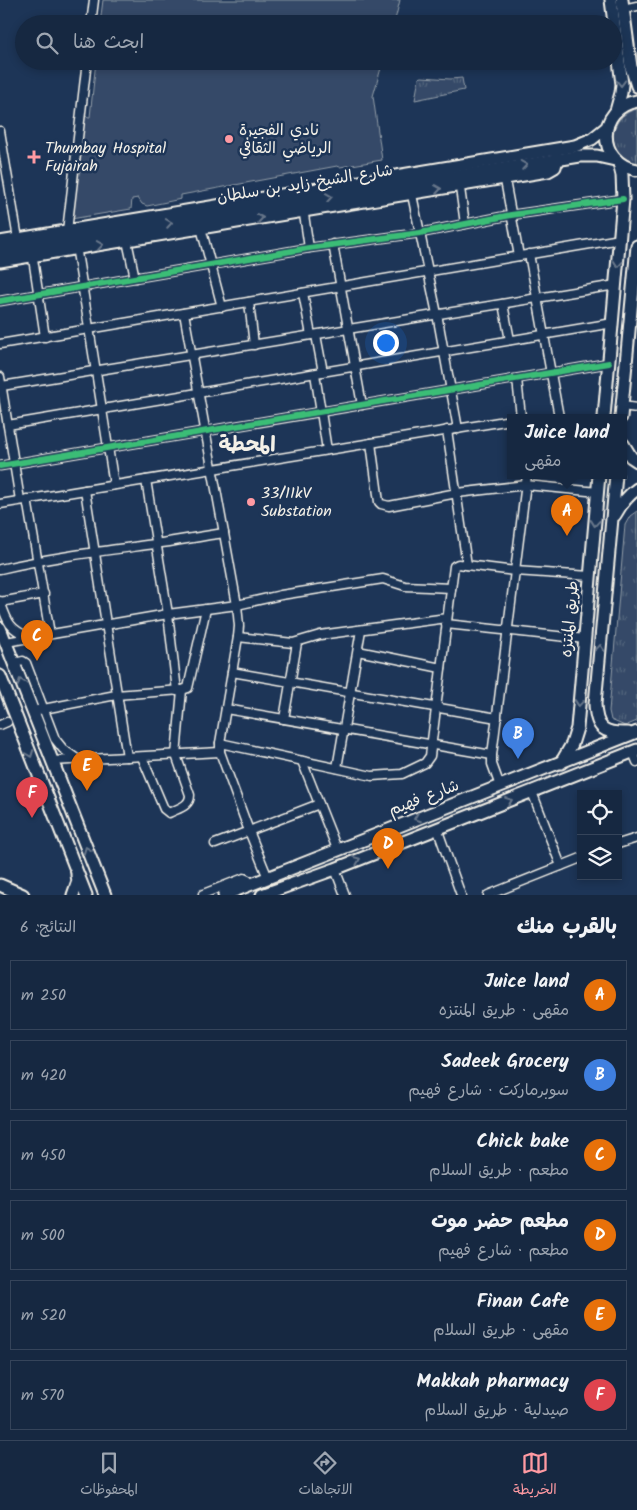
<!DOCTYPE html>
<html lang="ar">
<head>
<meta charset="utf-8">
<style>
	body { margin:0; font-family:Kalam,"Playpen Sans Arabic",sans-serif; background:#1f3048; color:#f1f3f6; direction:rtl }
	.controls { position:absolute; right:15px; bottom:15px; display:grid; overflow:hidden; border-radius:0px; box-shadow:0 2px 8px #0003 }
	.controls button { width:45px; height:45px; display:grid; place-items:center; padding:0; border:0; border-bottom:1px solid #35445a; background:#162841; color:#f1f3f6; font:25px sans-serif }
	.you { position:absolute; left:385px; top:342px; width:18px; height:18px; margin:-12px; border:4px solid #fff; border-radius:50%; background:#1a73e8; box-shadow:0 0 0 8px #1a73e833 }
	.badge { display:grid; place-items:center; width:32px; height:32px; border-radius:50%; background:#ff9aa2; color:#fff; font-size:16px; font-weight:700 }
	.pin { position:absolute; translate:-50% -41px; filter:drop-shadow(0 1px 2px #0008) }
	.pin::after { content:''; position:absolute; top:26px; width:18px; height:15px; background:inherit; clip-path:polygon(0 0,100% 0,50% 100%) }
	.popup { position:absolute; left:507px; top:414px; width:120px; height:65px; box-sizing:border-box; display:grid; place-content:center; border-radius:0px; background:#162841; filter:drop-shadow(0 1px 4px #0005); font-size:16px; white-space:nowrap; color:#9ea6b1 }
	.popup b { font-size:19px; color:#f1f3f6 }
	.popup::after { content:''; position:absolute; left:50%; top:100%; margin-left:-10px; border:10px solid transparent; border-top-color:#162841 }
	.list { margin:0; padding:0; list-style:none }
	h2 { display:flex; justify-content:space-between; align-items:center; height:65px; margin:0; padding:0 20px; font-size:21px }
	h2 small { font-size:16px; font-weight:400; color:#9ea6b1 }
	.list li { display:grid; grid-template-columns:32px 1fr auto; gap:15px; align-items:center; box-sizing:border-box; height:70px; margin:0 10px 10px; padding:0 10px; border:1px solid #35445a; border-radius:0px }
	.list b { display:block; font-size:19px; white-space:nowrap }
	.list p { margin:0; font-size:16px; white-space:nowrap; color:#9ea6b1 }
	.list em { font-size:16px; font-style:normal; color:#9ea6b1 }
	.icon { flex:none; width:28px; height:28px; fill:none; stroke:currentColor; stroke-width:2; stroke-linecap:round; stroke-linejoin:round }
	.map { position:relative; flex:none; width:637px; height:895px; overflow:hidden; direction:ltr }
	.search { position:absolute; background:#162841; box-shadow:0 2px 8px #0003; left:15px; right:15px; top:15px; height:55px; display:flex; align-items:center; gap:12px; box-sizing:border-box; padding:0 18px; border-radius:28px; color:#9ea6b1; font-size:19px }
	.sheet { height:545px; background:#162841 }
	nav { display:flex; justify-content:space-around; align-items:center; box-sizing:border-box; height:70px; border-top:1px solid #35445a; background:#162841; font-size:14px; color:#9ea6b1 }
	nav a { display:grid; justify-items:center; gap:2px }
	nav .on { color:#ff9aa2 }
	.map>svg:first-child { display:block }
</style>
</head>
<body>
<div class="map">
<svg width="637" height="895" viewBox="0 0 637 895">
	<defs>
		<pattern id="grass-tufts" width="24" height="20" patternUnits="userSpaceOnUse" patternTransform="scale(1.25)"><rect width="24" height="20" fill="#354a67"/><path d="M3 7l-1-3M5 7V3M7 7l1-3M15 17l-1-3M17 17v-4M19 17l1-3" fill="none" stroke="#53657d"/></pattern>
	</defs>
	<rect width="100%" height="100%" fill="#1d3557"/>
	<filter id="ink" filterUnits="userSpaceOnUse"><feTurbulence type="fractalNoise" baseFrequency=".02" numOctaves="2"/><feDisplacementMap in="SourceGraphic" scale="10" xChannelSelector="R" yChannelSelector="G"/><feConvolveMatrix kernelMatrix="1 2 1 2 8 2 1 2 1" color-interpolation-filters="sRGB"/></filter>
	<g filter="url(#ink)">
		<g fill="url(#grass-tufts)" stroke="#949ea8">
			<path d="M422 77 450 79 462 78 464 90 415 100 419 78Z"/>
			<path d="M637 109V164C605 158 606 116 637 109Z"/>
			<path d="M637 511V721L625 726 611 720 609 711 625 525 630 516Z"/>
		</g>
		<g fill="#354a67" stroke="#949ea8">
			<path d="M103 0H400L394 24H100Z"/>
			<path d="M96 61H383L373 96 382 160 340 167 337 166 181 195V199L147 206 142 204 138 198 132 199 131 209 71 219 82 116 90 117Z"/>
		</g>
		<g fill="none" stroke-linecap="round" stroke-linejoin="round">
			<g stroke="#f4f1e8" stroke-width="11">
				<g id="street">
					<path d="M623 9 637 6"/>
					<path d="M91 24 94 0"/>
					<path d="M0 131 18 239"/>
					<path d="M504 175 519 256"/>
					<path d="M459 181 465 224"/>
					<path d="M411 190 437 314 458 429"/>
					<path d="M303 208 309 248"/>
					<path d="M200 224 222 307"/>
					<path d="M67 231 87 61"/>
					<path d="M126 236 135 278"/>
					<path d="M333 244 362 405"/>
					<path d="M76 246 114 485"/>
					<path d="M32 252 45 337"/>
					<path d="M529 254 559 417"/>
					<path d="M303 293 311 335"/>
					<path d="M0 301 309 248 420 233 511 215 623 199"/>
					<path d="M249 302 254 345"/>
					<path d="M503 304 510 340"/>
					<path d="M184 313 237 605 239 626 238 637 220 743V752L249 831 268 878"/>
					<path d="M316 335 323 372"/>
					<path d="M0 344 620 239"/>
					<path d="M315 374 327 450"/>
					<path d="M0 377 20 500"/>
					<path d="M517 379 521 417"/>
					<path d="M2 386 616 285"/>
					<path d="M622 406 637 408"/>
					<path d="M8 425 613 323"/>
					<path d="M447 430 467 565"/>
					<path d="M371 443 379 502 381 504 389 506 457 493 526 485 598 492"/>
					<path d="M0 466 609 363"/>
					<path d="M146 480 168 614 177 691"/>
					<path d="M85 490 127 757"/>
					<path d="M27 499 50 634"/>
					<path d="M0 504 511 420"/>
					<path d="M0 569C52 557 103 551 155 544 178 541 201 536 224 533"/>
					<path d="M0 601C7 621 9 629 29 637"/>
					<path d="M0 602 44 594"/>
					<path d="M446 624 585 639"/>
					<path d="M238 637 293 643 320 635 447 618"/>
					<path d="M6 642 168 614 237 605 281 595 383 579 405 586 451 588"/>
					<path d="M358 651 441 668"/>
					<path d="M14 663 23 661 26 663 55 739 63 749 77 759"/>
					<path d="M232 672 497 718"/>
					<path d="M226 709 492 755"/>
					<path d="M33 711 116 695 181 690"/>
					<path d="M284 719 297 643"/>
					<path d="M0 725 7 722"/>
					<path d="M220 743 372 776 402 774 425 763 430 756 454 566 458 564 515 571 590 576"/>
					<path d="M633 752 637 762"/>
					<path d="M142 757 164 809 169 813C179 808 190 806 190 795L176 755 182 690 188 688 206 609"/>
					<path d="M52 761 220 752"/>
					<path d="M302 761 337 849"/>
					<path d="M337 768 361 630"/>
					<path d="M500 786 492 764V755L527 475"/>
					<path d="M437 828 461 895"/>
					<path d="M215 844 319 804"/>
					<path d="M618 844 637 838"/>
					<path d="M561 866 581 858"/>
					<path d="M335 869 345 895"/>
					<path d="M203 894 244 878 248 880 250 885"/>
					<path d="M488 895 561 866 532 792"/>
				</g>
			</g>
			<g stroke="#f4f1e8" stroke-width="15">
				<g id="secondary">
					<path d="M611 0 622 84 621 93 616 111"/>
					<path d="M622 0 631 67 637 86"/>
					<path d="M637 101C596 108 596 163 637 170"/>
					<path d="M0 242 575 146 592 139 607 127"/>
					<path d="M0 251 580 156H597L615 160"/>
					<path d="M0 261 548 171 555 167 557 159"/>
					<path d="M604 417 623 199 622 175 619 163"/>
					<path d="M621 417 637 246"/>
					<path d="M623 444 631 457 637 461"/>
					<path d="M616 475 595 704C596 729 604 734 628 733"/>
					<path d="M615 515C621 504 627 496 637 489"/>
					<path d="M0 628 105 895"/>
					<path d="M0 676 86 895"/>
					<path d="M561 763 572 744 577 728 599 475"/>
					<path d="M0 885 23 895"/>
					<path d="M73 895 78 881 77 875"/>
					<path d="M224 895 637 732"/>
					<path d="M262 895 335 869 637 750"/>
				</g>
			</g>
			<use href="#street" stroke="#1d3557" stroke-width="8"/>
			<use href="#secondary" stroke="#1d3557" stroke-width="11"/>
			<g stroke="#1d3557" stroke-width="9">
				<g id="cycleway">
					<path d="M0 301 309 248 420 233 511 215 623 199"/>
					<path d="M0 466 609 363"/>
				</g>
			</g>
			<use href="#cycleway" stroke="#3abd76" stroke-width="6"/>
		</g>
		<defs><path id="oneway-chevron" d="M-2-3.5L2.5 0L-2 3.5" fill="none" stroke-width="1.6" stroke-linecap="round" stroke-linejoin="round" transform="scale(1.25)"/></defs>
		<g stroke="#68778a">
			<use href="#oneway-chevron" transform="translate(621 83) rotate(89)"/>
			<use href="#oneway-chevron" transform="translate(524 165) rotate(-9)"/>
			<use href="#oneway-chevron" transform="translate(438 189) rotate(-9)"/>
			<use href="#oneway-chevron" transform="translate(329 197) rotate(-9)"/>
			<use href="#oneway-chevron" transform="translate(260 218) rotate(-9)"/>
			<use href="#oneway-chevron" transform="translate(169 223) rotate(-9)"/>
			<use href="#oneway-chevron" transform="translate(100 245) rotate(-9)"/>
			<use href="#oneway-chevron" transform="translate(618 264) rotate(95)"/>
			<use href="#oneway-chevron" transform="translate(595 523) rotate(95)"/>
			<use href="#oneway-chevron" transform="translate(600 648) rotate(-85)"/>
			<use href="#oneway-chevron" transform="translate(21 682) rotate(-111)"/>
			<use href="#oneway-chevron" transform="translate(579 703) rotate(95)"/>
			<use href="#oneway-chevron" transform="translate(30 754) rotate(69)"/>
			<use href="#oneway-chevron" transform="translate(509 801) rotate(-21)"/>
			<use href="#oneway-chevron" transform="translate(417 818) rotate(159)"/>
			<use href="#oneway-chevron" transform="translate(87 850) rotate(-111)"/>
			<use href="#oneway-chevron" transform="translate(357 860) rotate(-22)"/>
		</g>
	</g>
	<g fill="#ff9aa2" stroke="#1d3557" stroke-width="2">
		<circle cx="229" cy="139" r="5"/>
		<path d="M31.5 149.5h5v5h5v5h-5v5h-5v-5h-5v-5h5z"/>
		<circle cx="251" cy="502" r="5"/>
	</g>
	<g text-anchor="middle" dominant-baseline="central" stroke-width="5" stroke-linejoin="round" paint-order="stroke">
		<g font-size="16" fill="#f4f1e8" stroke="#1d3557" text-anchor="start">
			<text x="239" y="130">نادي الفجيرة<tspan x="239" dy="18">الرياضي الثقافي</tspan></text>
			<text x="45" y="148">Thumbay Hospital<tspan x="45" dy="18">Fujairah</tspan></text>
			<text x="261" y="493">33/11kV<tspan x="261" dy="18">Substation</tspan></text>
		</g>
		<g font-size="16" fill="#f4f1e8" stroke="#1d3557">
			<text transform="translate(305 184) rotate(-9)">شارع الشيخ زايد بن سلطان</text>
			<text transform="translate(570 619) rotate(-85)">طريق المنتزه</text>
			<text transform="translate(424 798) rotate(-21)">شارع فهيم</text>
		</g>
		<g font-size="21" font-weight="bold" fill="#f4f1e8" stroke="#1d3557">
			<text x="247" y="445">المحطة</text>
		</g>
	</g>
</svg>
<div class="controls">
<button><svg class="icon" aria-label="locate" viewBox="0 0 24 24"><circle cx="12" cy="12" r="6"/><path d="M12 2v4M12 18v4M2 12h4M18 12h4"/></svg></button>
<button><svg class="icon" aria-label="layers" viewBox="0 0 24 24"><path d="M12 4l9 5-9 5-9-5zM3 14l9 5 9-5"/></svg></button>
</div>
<div class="you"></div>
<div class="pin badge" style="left:567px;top:536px;background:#e8710a">A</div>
<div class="popup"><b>Juice land</b>مقهى</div>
<div class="pin badge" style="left:518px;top:759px;background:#3f7fe0">B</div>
<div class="pin badge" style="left:37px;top:661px;background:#e8710a">C</div>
<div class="pin badge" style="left:388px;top:869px;background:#e8710a">D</div>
<div class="pin badge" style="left:87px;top:791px;background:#e8710a">E</div>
<div class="pin badge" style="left:32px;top:818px;background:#e0444e">F</div>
<div class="search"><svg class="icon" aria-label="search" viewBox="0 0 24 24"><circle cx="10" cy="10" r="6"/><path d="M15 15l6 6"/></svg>ابحث هنا</div>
</div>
<section class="sheet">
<h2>بالقرب منك<small>النتائج: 6</small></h2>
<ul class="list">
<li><span class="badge" style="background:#e8710a">A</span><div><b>Juice land</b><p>مقهى · طريق المنتزه</p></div><em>250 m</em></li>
<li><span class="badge" style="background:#3f7fe0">B</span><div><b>Sadeek Grocery</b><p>سوبرماركت · شارع فهيم</p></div><em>420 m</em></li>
<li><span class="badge" style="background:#e8710a">C</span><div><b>Chick bake</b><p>مطعم · طريق السلام</p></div><em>450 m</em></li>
<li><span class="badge" style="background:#e8710a">D</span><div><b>مطعم حضر موت</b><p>مطعم · شارع فهيم</p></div><em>500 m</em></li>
<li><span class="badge" style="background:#e8710a">E</span><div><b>Finan Cafe</b><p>مقهى · طريق السلام</p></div><em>520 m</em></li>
<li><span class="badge" style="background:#e0444e">F</span><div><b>Makkah pharmacy</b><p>صيدلية · طريق السلام</p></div><em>570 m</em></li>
</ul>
</section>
<nav>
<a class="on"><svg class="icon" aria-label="map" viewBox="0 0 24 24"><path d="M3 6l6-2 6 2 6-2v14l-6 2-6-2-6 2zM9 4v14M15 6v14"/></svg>الخريطة</a>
<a><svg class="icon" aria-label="directions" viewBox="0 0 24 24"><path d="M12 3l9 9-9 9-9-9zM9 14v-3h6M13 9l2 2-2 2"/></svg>الاتجاهات</a>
<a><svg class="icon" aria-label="saved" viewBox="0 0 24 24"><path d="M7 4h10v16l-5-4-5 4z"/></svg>المحفوظات</a>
</nav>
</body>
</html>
